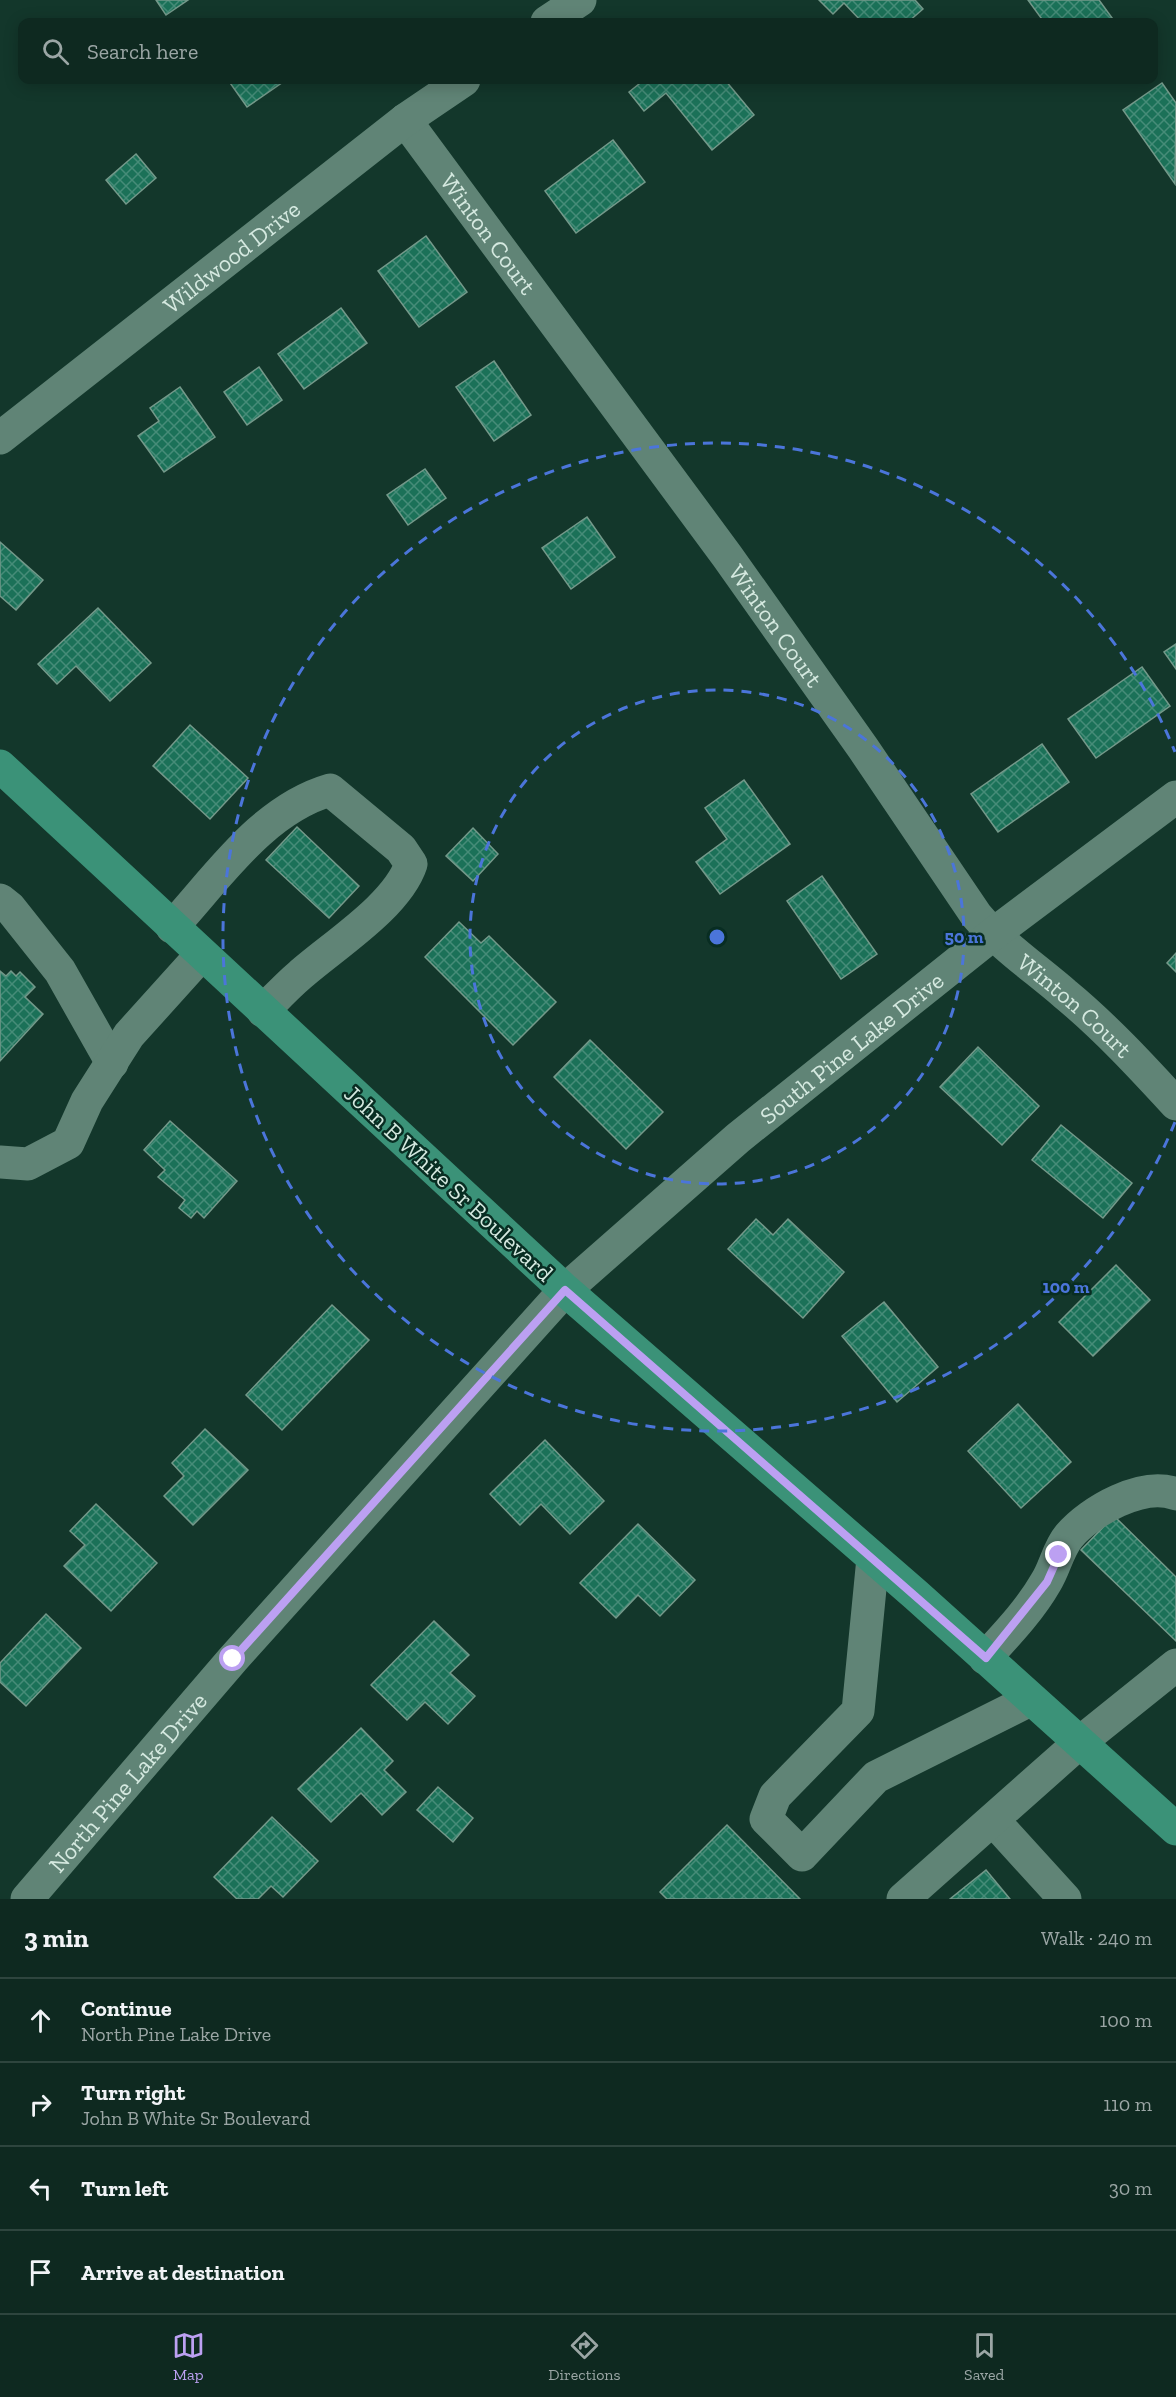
<!DOCTYPE html>
<html lang="en">
<head>
<meta charset="utf-8">
<style>
	body { margin:0; font-family:"Zilla Slab",serif; background:#173129; color:#f1f3f6 }
	.stop { position:absolute; width:18px; height:18px; margin:-14px; border:4px solid #bca0f2; border-radius:50%; background:#fff }
	.stop.end { background:#bca0f2; border-color:#fff; box-shadow:0 2px 6px #0008 }
	.list { margin:0; padding:0; list-style:none }
	h2 { display:flex; justify-content:space-between; align-items:center; height:78px; margin:0; padding:0 24px; font-size:26px }
	h2 small { font-size:20px; font-weight:400; color:#9ba6a5 }
	.list li { display:grid; grid-template-columns:39px 1fr auto; gap:18px; align-items:center; box-sizing:border-box; height:84px; padding:0 24px; border-top:2px solid #2e453e }
	.list b { display:block; font-size:22px; white-space:nowrap }
	.list p { margin:0; font-size:20px; white-space:nowrap; color:#9ba6a5 }
	.list em { font-size:20px; font-style:normal; color:#9ba6a5 }
	.icon { flex:none; width:33px; height:33px; fill:none; stroke:currentColor; stroke-width:2; stroke-linecap:round; stroke-linejoin:round }
	.map { position:relative; flex:none; width:1176px; height:1899px; overflow:hidden }
	.search { position:absolute; background:#0e2920; box-shadow:0 3px 15px #0003; left:18px; right:18px; top:18px; height:66px; display:flex; align-items:center; gap:15px; box-sizing:border-box; padding:0 21px; border-radius:12px; color:#9ba6a5; font-size:22px }
	.sheet { height:414px; background:#0e2920 }
	nav { display:flex; justify-content:space-around; align-items:center; box-sizing:border-box; height:84px; border-top:2px solid #2e453e; background:#0e2920; font-size:16px; color:#9ba6a5 }
	nav a { display:grid; justify-items:center; gap:3px }
	nav .on { color:#bca0f2 }
	.map>svg:first-child { display:block }
</style>
</head>
<body>
<div class="map">
<svg width="1176" height="1899" viewBox="0 0 1176 1899">
	<defs>
		<pattern id="building-cross-hatch" width="8" height="8" patternUnits="userSpaceOnUse" patternTransform="scale(1.5)"><rect width="8" height="8" fill="#1b7158"/><path d="M0 0l8 8M0 8l8-8" fill="none" stroke="#468c78"/></pattern>
	</defs>
	<rect width="100%" height="100%" fill="#13372b"/>
	<g fill="url(#building-cross-hatch)" stroke="#74998a" stroke-width="1.5">
		<path d="M156 0H188L166 15Z"/>
		<path d="M819 0H915L923 9 908 22H862L844 3 833 14Z"/>
		<path d="M1028 0H1099L1115 22H1044Z"/>
		<path d="M228 80H286L247 107Z"/>
		<path d="M644 80H725L754 115 712 150 666 93 644 111 629 92Z"/>
		<path d="M1162 83 1176 103 1175 184 1123 110Z"/>
		<path d="M613 140 645 182 576 233 545 191Z"/>
		<path d="M136 154 156 178 126 204 106 180Z"/>
		<path d="M426 236 467 292 419 327 378 271Z"/>
		<path d="M341 308 367 343 304 389 278 354Z"/>
		<path d="M494 361 531 415 494 441 456 387Z"/>
		<path d="M259 367 282 400 247 425 224 392Z"/>
		<path d="M180 387 215 437 164 472 138 436 159 421 150 408Z"/>
		<path d="M425 469 446 498 408 525 387 495Z"/>
		<path d="M587 517 615 557 571 589 542 548Z"/>
		<path d="M0 542 43 580 16 610 0 596Z"/>
		<path d="M98 608 151 663 110 701 76 666 57 684 38 664Z"/>
		<path d="M1176 644V669L1164 652Z"/>
		<path d="M1142 667 1170 706 1096 758 1068 719Z"/>
		<path d="M190 725 248 778 210 819 153 766Z"/>
		<path d="M1042 744 1069 782 998 832 971 794Z"/>
		<path d="M744 780 790 844 720 894 696 862 727 839 705 808Z"/>
		<path d="M297 827 359 886 329 918 266 860Z"/>
		<path d="M473 828 498 854 473 881 446 856Z"/>
		<path d="M822 876 877 954 841 979 787 901Z"/>
		<path d="M459 922 481 943 489 936 556 1002 513 1045 425 957Z"/>
		<path d="M1176 953V972L1167 963Z"/>
		<path d="M0 971 6 976 11 971 16 976 20 972 35 987 25 997 43 1014 0 1061Z"/>
		<path d="M590 1040 663 1112 626 1149 554 1077Z"/>
		<path d="M978 1047 1039 1106 1002 1145 940 1087Z"/>
		<path d="M170 1121 237 1181 204 1218 197 1211 191 1218 179 1208 185 1200 158 1177 165 1170 144 1150Z"/>
		<path d="M1061 1125 1132 1183 1103 1218 1032 1160Z"/>
		<path d="M756 1219 773 1235 788 1219 844 1272 803 1318 728 1249Z"/>
		<path d="M1116 1265 1150 1300 1093 1356 1059 1322Z"/>
		<path d="M884 1302 938 1367 897 1402 842 1336Z"/>
		<path d="M332 1305 369 1340 282 1430 246 1395Z"/>
		<path d="M1018 1404 1071 1462 1021 1508 968 1451Z"/>
		<path d="M205 1429 248 1470 193 1525 164 1496 184 1476 172 1463Z"/>
		<path d="M545 1440 604 1501 570 1534 541 1504 520 1525 490 1494Z"/>
		<path d="M96 1504 157 1563 111 1611 64 1566 85 1545 70 1531Z"/>
		<path d="M1114 1516 1176 1577V1641L1081 1550Z"/>
		<path d="M638 1524 695 1580 660 1616 638 1595 616 1618 580 1583Z"/>
		<path d="M46 1614 81 1648 26 1706 0 1682V1663Z"/>
		<path d="M434 1621 469 1655 450 1673 475 1696 448 1724 425 1702 407 1720 371 1685Z"/>
		<path d="M361 1728 393 1761 384 1770 406 1792 382 1815 361 1793 331 1822 298 1789Z"/>
		<path d="M438 1787 473 1818 453 1842 417 1810Z"/>
		<path d="M272 1817 318 1861 283 1897 271 1886 258 1899H237L214 1877Z"/>
		<path d="M727 1825 800 1899H667L660 1892Z"/>
		<path d="M986 1870 1010 1899H950Z"/>
	</g>
	<g fill="none" stroke-linecap="round" stroke-linejoin="round">
		<g stroke="#608476" stroke-width="33">
			<path d="M547 22 580 0"/>
			<path id="s1" d="M405 120 727 556 863 748 976 915C1002 946 1035 968 1065 994 1105 1027 1141 1066 1176 1104"/>
			<path id="s2" d="M0 438 405 120 464 80"/>
			<path d="M0 900 10 908 60 971 112 1063"/>
			<path d="M172 927C218 877 262 810 330 790L401 849 411 864C397 906 334 945 300 975 287 986 275 999 263 1011"/>
			<path d="M0 1162 28 1164 68 1143 87 1101 129 1035 202 954"/>
			<path d="M873 1558 858 1711 775 1796 766 1819 802 1855 876 1777 1030 1700"/>
			<path d="M985 1658C1007 1634 1030 1610 1046 1582 1055 1568 1058 1549 1069 1536 1090 1511 1143 1481 1176 1494"/>
			<path d="M993 1820 1065 1899"/>
			<path id="s3" d="M27 1899 233 1659 565 1290 738 1138 992 935 1176 797"/>
			<path d="M903 1899 1079 1743 1176 1665"/>
		</g>
		<path stroke="#3b9278" stroke-width="33" d="M0 766 565 1290 916 1595 1176 1829"/>
	</g>
	<g fill="none" stroke-linecap="round" stroke-linejoin="round">
		<path stroke="#bca0f2" stroke-width="8" d="M233 1659 565 1290 986 1658 1047 1582 1059 1555"/>
	</g>
	<g fill="none" stroke="#4b75da" stroke-width="3" stroke-dasharray="10 8">
		<circle cx="717" cy="937" r="247"/>
		<path d="M1175 1122A494 494 0 1 1 1175 752"/>
	</g>
	<g text-anchor="middle" dominant-baseline="central" stroke-width="5" stroke-linejoin="round" paint-order="stroke">
		<g font-size="24" fill="#d5e9e0" stroke="#082d22">
			<text stroke="none"><textPath href="#s1" startOffset="141">Winton Court</textPath></text>
			<text stroke="none"><textPath href="#s2" startOffset="294">Wildwood Drive</textPath></text>
			<text stroke="none"><textPath href="#s1" startOffset="627">Winton Court</textPath></text>
			<text stroke="none"><textPath href="#s1" startOffset="1113">Winton Court</textPath></text>
			<text stroke="none"><textPath href="#s3" startOffset="1188">South Pine Lake Drive</textPath></text>
			<text transform="translate(449 1183) rotate(43)">John B White Sr Boulevard</text>
			<text stroke="none"><textPath href="#s3" startOffset="154">North Pine Lake Drive</textPath></text>
		</g>
	</g>
	<circle cx="717" cy="937" r="9" fill="#4b75da" stroke="#082d22" stroke-width="3"/>
	<g font-size="18" text-anchor="middle" font-weight="bold" fill="#4b75da" stroke="#082d22" stroke-width="5" stroke-linejoin="round" paint-order="stroke">
		<text x="964" y="943">50 m</text>
		<text x="1066" y="1293">100 m</text>
	</g>
</svg>
<div class="stop" style="left:233px;top:1659px"></div>
<div class="stop end" style="left:1059px;top:1555px"></div>
<div class="search"><svg class="icon" aria-label="search" viewBox="0 0 24 24"><circle cx="10" cy="10" r="6"/><path d="M15 15l6 6"/></svg>Search here</div>
</div>
<section class="sheet">
<h2>3 min<small>Walk · 240 m</small></h2>
<ul class="list">
<li><svg class="icon" aria-label="ahead" viewBox="0 0 24 24"><path d="M12 20V5M6 11l6-6 6 6"/></svg><div><b>Continue</b><p>North Pine Lake Drive</p></div><em>100 m</em></li>
<li><svg class="icon" aria-label="right" viewBox="0 0 24 24"><path d="M7 20v-9h11M14 6l5 5-5 5"/></svg><div><b>Turn right</b><p>John B White Sr Boulevard</p></div><em>110 m</em></li>
<li><svg class="icon" aria-label="left" viewBox="0 0 24 24"><path d="M17 20v-9H6M10 6l-5 5 5 5"/></svg><div><b>Turn left</b></div><em>30 m</em></li>
<li><svg class="icon" aria-label="arrive" viewBox="0 0 24 24"><path d="M6 21V4h12l-3 4 3 4H6"/></svg><div><b>Arrive at destination</b></div></li>
</ul>
</section>
<nav>
<a class="on"><svg class="icon" aria-label="map" viewBox="0 0 24 24"><path d="M3 6l6-2 6 2 6-2v14l-6 2-6-2-6 2zM9 4v14M15 6v14"/></svg>Map</a>
<a><svg class="icon" aria-label="directions" viewBox="0 0 24 24"><path d="M12 3l9 9-9 9-9-9zM9 14v-3h6M13 9l2 2-2 2"/></svg>Directions</a>
<a><svg class="icon" aria-label="saved" viewBox="0 0 24 24"><path d="M7 4h10v16l-5-4-5 4z"/></svg>Saved</a>
</nav>
</body>
</html>
